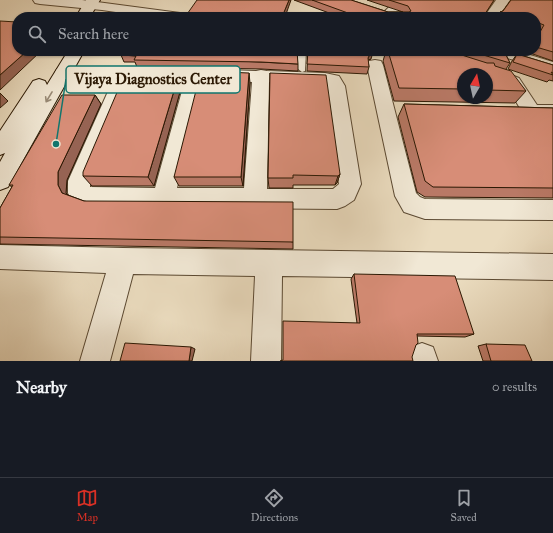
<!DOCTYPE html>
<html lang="en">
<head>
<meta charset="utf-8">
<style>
	body { margin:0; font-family:"IM FELL Great Primer",serif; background:#242831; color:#f1f3f6 }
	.compass { position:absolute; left:457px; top:68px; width:36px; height:36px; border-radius:50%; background:#171b24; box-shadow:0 1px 3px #0004; rotate:9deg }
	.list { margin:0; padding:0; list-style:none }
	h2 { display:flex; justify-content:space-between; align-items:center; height:52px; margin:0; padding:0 16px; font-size:17px }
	h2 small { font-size:13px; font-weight:400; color:#9ea1a6 }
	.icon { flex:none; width:22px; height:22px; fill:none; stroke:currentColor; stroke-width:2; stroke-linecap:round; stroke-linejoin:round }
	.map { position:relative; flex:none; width:553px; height:361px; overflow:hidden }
	.search { position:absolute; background:#171b24; box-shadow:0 1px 3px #0004; left:12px; right:12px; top:12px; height:44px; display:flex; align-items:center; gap:10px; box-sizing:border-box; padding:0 14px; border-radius:16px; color:#9ea1a6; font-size:15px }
	.sheet { height:116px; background:#171b24 }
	nav { display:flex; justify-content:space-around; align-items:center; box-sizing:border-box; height:56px; border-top:1px solid #363941; background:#171b24; font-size:11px; color:#9ea1a6 }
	nav a { display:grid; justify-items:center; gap:2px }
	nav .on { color:#d93025 }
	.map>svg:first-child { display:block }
</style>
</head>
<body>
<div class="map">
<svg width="553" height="361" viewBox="0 0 553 361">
	<rect width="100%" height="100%" fill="#eadbbe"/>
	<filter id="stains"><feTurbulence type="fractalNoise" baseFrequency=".005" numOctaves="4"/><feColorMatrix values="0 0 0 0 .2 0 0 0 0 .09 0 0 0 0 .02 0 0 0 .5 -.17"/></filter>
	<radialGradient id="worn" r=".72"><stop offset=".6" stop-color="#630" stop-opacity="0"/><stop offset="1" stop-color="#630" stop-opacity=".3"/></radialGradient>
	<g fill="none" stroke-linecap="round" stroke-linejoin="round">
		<g stroke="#5b4932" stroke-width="2">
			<path id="lane" d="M298 51H306L305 71 302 72 298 69Z"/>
		</g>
		<g stroke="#5b4932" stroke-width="2">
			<g id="street">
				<path d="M33 0H82L180 13 185 14 187 17H150L102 10 40 4 35 3Z"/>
				<path d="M396 0H411L395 16H385L383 13Z"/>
				<path d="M496 0H510L498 17H484Z"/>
				<path d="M492 51H517L553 62V72L494 54Z"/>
				<path d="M375 60 381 61 383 65 416 193 420 197 425 199 553 200V220L425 219 404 212 395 196 367 65 369 61Z"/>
				<path d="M63 68 195 69 256 71 261 70 267 71 325 73 339 76 345 86 361 184 354 200 345 206 337 209 92 207 71 200 68 193V181L114 78H63L57 77 55 73 57 69ZM131 78 185 80 155 188 90 187V181ZM202 80 252 82 244 188H177ZM269 82 326 84 339 184 333 189H267Z"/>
				<path d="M502 71 519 78 537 105H553V119H532L525 117 507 86 496 80 494 76 496 72Z"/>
				<path d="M0 245 123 248 553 254V280L282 276 281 361H251L255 276 133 274 110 361H80L106 273 0 269Z"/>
				<path d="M422 343 433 347 438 361H408L407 358 411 347Z"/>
			</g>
		</g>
		<g stroke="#2b1803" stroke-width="2">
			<g id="secondary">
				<path d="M86 0H100L90 17H76Z"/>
				<path d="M68 51H84L8 187 0 190V162L5 153 0 155V131L33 81 39 79 45 81 47 85Z"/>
			</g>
		</g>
		<use href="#lane" fill="#f1e8d5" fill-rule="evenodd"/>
		<use href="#street" fill="#f1e8d5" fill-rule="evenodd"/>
		<use href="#secondary" fill="#f1e8d5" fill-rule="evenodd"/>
	</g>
	<g fill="#b97966" stroke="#2b1803" fill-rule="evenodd">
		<path d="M294 0H351L388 12H403L367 0H494L483 17H340Z"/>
		<path d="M511 0H553V61L527 52 528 51H536V37L539 31 536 30V17H497L500 12 503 11Z"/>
		<path d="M308 51 371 59 368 60 369 67 367 74 307 71Z"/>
		<path d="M386 51H504L510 63 506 69 526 91 515 103 394 101 383 61ZM463 74H487V98H463Z"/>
		<path d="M517 54 553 65V81L549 80 547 82 508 69 512 61Z"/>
		<path d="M121 55 298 64V71L261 69 137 67 135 62H124Z"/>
		<path d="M180 71 183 81 154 186H92L83 176Z"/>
		<path d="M270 73 340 174 337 183 335 185H293V188H269L268 178Z"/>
		<path d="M250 83 243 186H179L174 177Z"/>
		<path d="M95 95 101 104 67 180 66 193 68 195 84 201 293 242V249L0 244V208L12 187 9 185Z"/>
		<path d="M404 104 553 108V198L425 197 417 192 398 117Z"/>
		<path d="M354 274 474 334 465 337 417 336 283 360 357 323 351 279Z"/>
		<path d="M486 344 532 361H483L478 346Z"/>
	</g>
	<g fill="#966353" stroke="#2b1803">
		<path d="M289 0H291L285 17H282Z"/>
		<path d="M27 51H41L0 90V75Z"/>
		<path d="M373 52 371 59 368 60V58L370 54Z"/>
		<path d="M180 71 183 81 154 186 148 177Z"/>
		<path d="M249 73 250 83 243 186 241 177Z"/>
		<path d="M0 93 8 101 0 108Z"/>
		<path d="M95 95 101 104 67 180 66 193 71 201 62 193 58 185V172Z"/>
		<path d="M340 174 337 183 335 185 338 176Z"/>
		<path d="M191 347 195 349 192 361H189Z"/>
	</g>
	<g fill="#d78d77" stroke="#2b1803">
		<path d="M197 0H289L282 17H185Z"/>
		<path d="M312 0H351L388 12H409L411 11 408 6 389 0H494L483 17H366L363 16V17H359Z"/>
		<path d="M511 0H553V52L536 47V39L544 25 536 22V17H518L500 12 503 11Z"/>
		<path d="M0 21 17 22V51H27L0 75Z"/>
		<path d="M123 51H297L298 64 261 62 134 60 136 56 121 55Z"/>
		<path d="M308 51H373V52L370 54 368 58 369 67 307 64Z"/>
		<path d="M388 51H449L487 63H494L495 66 511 71 526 91 487 90V74H463V89L399 88Z"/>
		<path d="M470 51H504L510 63Z"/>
		<path d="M517 54 553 65V73L551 72 553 75 513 62Z"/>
		<path d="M127 69 180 71 148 177 83 176V172Z"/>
		<path d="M201 71 249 73 241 177H174Z"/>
		<path d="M270 73 326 75 340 174 338 176 293 175V178H268Z"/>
		<path d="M62 95H95L58 172V185L62 193 84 201 293 202V242L0 237V208L13 185H9Z"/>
		<path d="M404 104 553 108V188L433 187 425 181Z"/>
		<path d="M354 274 455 276 474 334H417L418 343 416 345 412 357 413 361H280L283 360V321L360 323Z"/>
		<path d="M125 343 191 347 189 361H120Z"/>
		<path d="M486 344 525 345 532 361H491Z"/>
	</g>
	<defs><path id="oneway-shaft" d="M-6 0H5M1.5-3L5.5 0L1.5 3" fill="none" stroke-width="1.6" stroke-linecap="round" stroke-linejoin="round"/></defs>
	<use stroke="#988a76" href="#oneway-shaft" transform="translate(49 97) rotate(121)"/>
	<path fill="none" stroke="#0f766e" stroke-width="1.5" d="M56 144L66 79"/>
	<circle fill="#0f766e" stroke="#f1e8d5" stroke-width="1.5" cx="56" cy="144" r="4"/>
	<rect fill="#f1e8d5" stroke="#0f766e" stroke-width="1.5" x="66" y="66" width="174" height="27" rx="4"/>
	<g font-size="15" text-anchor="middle" font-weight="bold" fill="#2b1803">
		<text x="153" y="84">Vijaya Diagnostics Center</text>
	</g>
	<rect width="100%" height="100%" filter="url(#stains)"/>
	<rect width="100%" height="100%" fill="url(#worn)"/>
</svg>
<svg class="compass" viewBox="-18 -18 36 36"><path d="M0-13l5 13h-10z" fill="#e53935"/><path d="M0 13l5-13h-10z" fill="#9ea1a6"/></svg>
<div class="search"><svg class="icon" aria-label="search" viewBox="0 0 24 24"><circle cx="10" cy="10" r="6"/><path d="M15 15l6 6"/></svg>Search here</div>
</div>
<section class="sheet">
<h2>Nearby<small>0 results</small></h2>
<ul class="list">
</ul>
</section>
<nav>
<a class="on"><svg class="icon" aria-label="map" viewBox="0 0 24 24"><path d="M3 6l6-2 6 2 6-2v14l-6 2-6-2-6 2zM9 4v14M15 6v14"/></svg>Map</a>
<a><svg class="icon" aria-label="directions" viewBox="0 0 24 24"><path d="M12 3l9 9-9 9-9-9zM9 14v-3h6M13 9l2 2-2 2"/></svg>Directions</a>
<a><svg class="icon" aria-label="saved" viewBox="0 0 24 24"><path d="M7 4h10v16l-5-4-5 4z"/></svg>Saved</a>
</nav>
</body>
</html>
